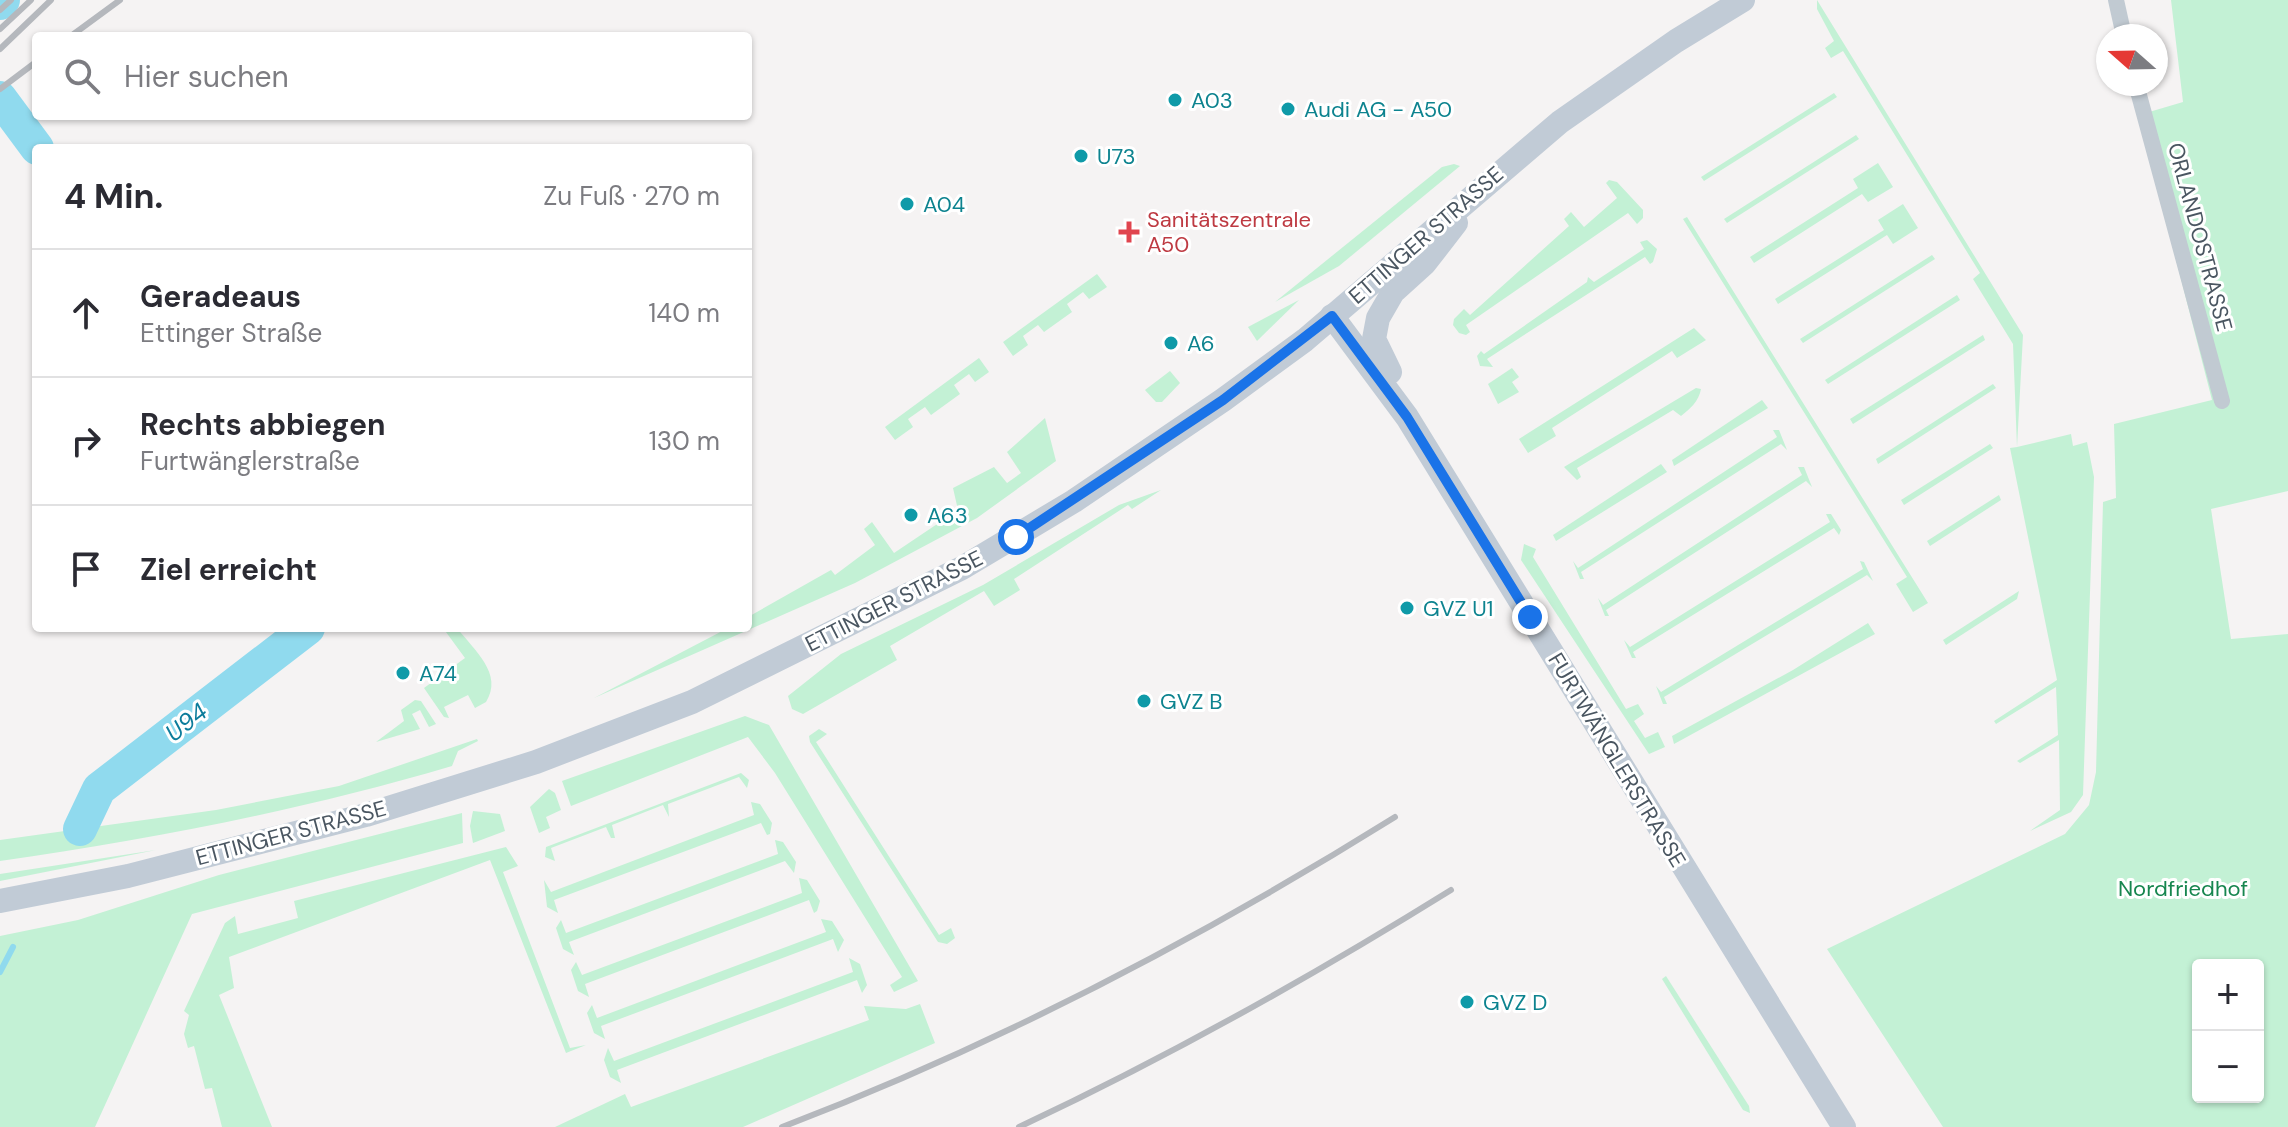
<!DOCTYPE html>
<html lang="de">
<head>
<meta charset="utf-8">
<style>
	body { margin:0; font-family:"DM Sans",sans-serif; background:#f2f2f3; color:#2b2b33 }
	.controls { position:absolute; right:24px; bottom:24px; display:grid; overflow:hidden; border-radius:8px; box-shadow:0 2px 6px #0004 }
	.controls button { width:72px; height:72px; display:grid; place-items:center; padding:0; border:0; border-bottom:2px solid #e1e1e2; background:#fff; color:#2b2b33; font:40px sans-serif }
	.compass { position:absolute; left:2096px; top:24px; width:72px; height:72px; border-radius:50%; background:#fff; box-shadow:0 2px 6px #0004; rotate:290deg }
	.stop { position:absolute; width:24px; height:24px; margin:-18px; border:6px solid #1a73e8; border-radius:50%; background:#fff }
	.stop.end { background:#1a73e8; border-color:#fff; box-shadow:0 2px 8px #0008 }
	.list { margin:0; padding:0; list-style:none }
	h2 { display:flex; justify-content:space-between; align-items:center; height:104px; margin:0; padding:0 32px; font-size:34px }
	h2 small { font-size:26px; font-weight:400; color:#7c7c81 }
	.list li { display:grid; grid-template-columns:52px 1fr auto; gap:24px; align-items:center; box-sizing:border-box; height:128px; padding:0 32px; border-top:2px solid #e1e1e2 }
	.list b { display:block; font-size:30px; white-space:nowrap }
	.list p { margin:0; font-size:26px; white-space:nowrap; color:#7c7c81 }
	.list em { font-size:26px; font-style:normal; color:#7c7c81 }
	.icon { flex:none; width:44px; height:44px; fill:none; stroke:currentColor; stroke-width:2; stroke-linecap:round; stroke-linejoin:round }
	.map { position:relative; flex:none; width:2288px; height:1127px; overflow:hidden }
	.search { position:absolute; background:#fff; box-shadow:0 2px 6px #0004; left:32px; top:32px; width:720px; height:88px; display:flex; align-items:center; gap:20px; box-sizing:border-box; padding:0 28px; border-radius:8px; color:#7c7c81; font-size:30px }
	.panel { position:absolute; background:#fff; box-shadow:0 2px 6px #0004; left:32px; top:144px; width:720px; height:488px; border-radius:8px }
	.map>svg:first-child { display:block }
</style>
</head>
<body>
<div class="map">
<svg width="2288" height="1127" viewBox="0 0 2288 1127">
	<rect width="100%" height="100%" fill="#f5f3f3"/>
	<g fill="#c3f1d5" fill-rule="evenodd">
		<path d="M1817 0 2023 335 2017 447 2071 434 2073 446 2087 442 2094 477 2083 795 2071 812 2030 831 2060 810 2059 740 2020 763 2017 761 2058 735 2056 687 1996 724 1994 721 2057 680 2010 448 2017 447 2013 344 1973 279 1980 273 1843 51 1831 58 1825 48 1834 41 1817 9Z"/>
		<path d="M2171 0H2288V491L2211 509 2231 639 2288 634V1127H1943L1827 949 2065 834 2089 805 2096 772 2103 502 2116 498 2114 424 2212 400 2139 115 2183 102ZM2198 965H2258V1097H2198Z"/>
		<path d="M1834 93 1837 97 1704 181 1701 177Z"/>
		<path d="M1856 135 1859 139 1727 223 1724 219Z"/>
		<path d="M1878 163 1893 187 1868 202 1862 194 1754 263 1750 257 1858 188 1853 179Z"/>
		<path d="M1454 164 1460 166 1339 266 1275 302 1442 167Z"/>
		<path d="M1609 180 1617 182 1643 210V218L1637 224 1628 213 1466 325 1470 332 1466 335 1459 333 1453 325 1454 319 1464 309 1470 315 1569 226 1564 219 1571 212 1584 227 1617 198 1606 183Z"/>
		<path d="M1903 204 1918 228 1893 244 1887 235 1778 304 1775 299 1884 230 1878 220Z"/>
		<path d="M1687 217 1928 603 1913 612 1896 584 1907 577 1683 219Z"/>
		<path d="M1647 240 1657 249 1653 262 1650 264 1645 257 1487 359 1493 367 1480 366 1477 356 1481 351 1484 354 1587 282 1588 277 1594 282 1644 249 1640 242Z"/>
		<path d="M1932 255 1935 259 1803 343 1800 339Z"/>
		<path d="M1097 274 1107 287 1089 299 1083 292 1067 304 1072 312 1044 332 1038 325 1023 336 1028 345 1013 356 1003 342Z"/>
		<path d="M1957 295 1960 300 1828 384 1825 380Z"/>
		<path d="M1299 300 1257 341 1248 327Z"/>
		<path d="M1694 328 1706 340 1677 358 1672 351 1552 428 1556 436 1528 453 1519 439Z"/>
		<path d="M1983 335 1985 340 1853 424 1850 419Z"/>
		<path d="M979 358 989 372 975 382 969 374 954 385 960 394 931 415 925 407 908 419 913 427 895 440 885 427Z"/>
		<path d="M1512 368 1519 377 1512 382 1519 392 1498 404 1488 384Z"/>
		<path d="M1170 371 1180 383 1162 402H1156L1145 390Z"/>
		<path d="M1993 384 1996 388 1878 464 1876 459Z"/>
		<path d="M1696 388 1701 389C1699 401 1690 409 1681 416L1673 410 1577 468 1581 477 1577 480 1564 467Z"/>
		<path d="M1762 400 1768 408 1674 466 1672 460Z"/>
		<path d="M1045 418 1056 461 977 518 855 583 594 698 728 628H748V617L831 570 835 575 875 545 864 529 872 522 894 553 958 510 953 488 994 467 1007 483 1021 473 1007 452Z"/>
		<path d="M1773 430H1779L1787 450 1781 444 1581 572 1584 579H1580L1573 561 1578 568 1777 437Z"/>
		<path d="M1990 444 1993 448 1904 505 1901 500Z"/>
		<path d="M1661 464 1667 472 1556 541 1553 535Z"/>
		<path d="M1798 467H1804L1812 487 1806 481 1606 610 1609 616H1605L1598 598 1603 605 1802 475Z"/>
		<path d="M1161 490 1132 509 1128 505 1014 579 1020 590 994 606 984 591 890 646 897 660 803 714 792 709 788 696 841 654 983 585 1119 505Z"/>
		<path d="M1999 495 2001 500 1930 546 1927 541Z"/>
		<path d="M1826 514H1831L1841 530 1839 535 1834 528 1633 652 1636 658H1632L1624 640 1630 647 1830 522Z"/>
		<path d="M1524 544 1536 549 1533 557 1626 709 1638 704 1644 714 1634 721 1645 738 1658 732 1665 747 1649 754 1521 560Z"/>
		<path d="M1860 561 1864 562 1873 581 1867 575 1664 697 1667 704H1663L1656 686 1661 692 1863 569Z"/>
		<path d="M2019 591 2017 599 1946 645 1943 640Z"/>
		<path d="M1868 623 1875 634 1674 744 1672 736 1793 670Z"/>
		<path d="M443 628H457C474 650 504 674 486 702L475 708 468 695 444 707 449 718 444 717 424 688 465 658Z"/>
		<path d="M415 700 421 701 436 724 429 727 420 710 412 714 420 729 376 742 404 721 401 710Z"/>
		<path d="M745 716 769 725 918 981 894 992 890 985 902 977 775 773 748 737 571 806 562 781Z"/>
		<path d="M819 729 827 734 816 742 939 935 951 928 955 938 947 944 938 942 810 742 809 736Z"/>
		<path d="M477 739 478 741 458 751 452 766C303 810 154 839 0 861V840L216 810 339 786Z"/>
		<path d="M741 773 749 780 747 788 739 777 668 804 669 817 663 805 612 825 615 838H611L606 827 551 848 555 861 545 857 546 847Z"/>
		<path d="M549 789 555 793 561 810 546 817 550 828 539 833 530 807Z"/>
		<path d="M751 802 760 804 772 823 770 834 767 835 761 823 554 900 558 913 547 907 544 880 551 892 754 815Z"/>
		<path d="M473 811 500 814 505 831 473 843 470 826Z"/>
		<path d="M462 813 463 843 192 914 95 1127H0V936L78 920 219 875Z"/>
		<path d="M775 840 783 842 796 862 794 873 785 861 569 942 574 955 563 949 556 928 561 920 566 933 778 854Z"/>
		<path d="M506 847 518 866 503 872 570 1048 586 1045 566 1053 490 860 229 957 234 988 219 995 272 1127H222L212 1088 205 1089 194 1046 188 1048 184 1034 189 1015 184 1011 225 923 235 916 238 934 298 918 294 901Z"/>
		<path d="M156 850 0 881V874Z"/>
		<path d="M799 878 807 880 820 901 817 911 814 913 809 900 585 984 589 997 578 991 571 970 576 962 582 975 802 893Z"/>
		<path d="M821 919 832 921 844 940 838 952 833 939 601 1026 605 1039 594 1033 587 1013 592 1005 597 1018 826 932Z"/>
		<path d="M849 958 860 964 867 985 862 993 857 980 617 1070 621 1083 610 1077 604 1060 608 1048 614 1061 853 972Z"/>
		<path d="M1666 976 1749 1106 1750 1113 1743 1110 1662 979Z"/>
		<path d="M920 1004 935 1043 743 1127H555L625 1094 631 1107 869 1020 864 1006 906 1009Z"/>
	</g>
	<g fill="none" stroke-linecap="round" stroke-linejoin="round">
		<g stroke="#90daee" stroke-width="6">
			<path d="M80 829 87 810"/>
			<path d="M0 972 13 947"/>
		</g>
		<g stroke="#90daee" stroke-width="34">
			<path d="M0 3 3 0"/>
			<path d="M0 98 37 148"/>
			<path d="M80 829 99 789 308 628"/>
		</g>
		<g stroke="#c1cad2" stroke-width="16">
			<path d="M2116 0 2124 36"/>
			<path d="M2136 84 2222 401"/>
		</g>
		<g stroke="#c1cbd6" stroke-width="24">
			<path d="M1332 316 1407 417 1844 1127"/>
			<path d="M1390 372 1374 339 1378 318 1393 292 1425 263 1456 223"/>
			<path d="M0 901 128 876 366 815 536 762 692 702 962 568 1074 501 1223 400 1305 340 1560 122 1676 41 1743 0"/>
		</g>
		<g stroke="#b5b8bd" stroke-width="6">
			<path d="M0 10 11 0"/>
			<path d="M0 29 31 0"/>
			<path d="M71 36 120 0"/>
			<path d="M0 49 51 0"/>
			<path d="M0 89 36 62"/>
			<path d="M782 1127C997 1045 1201 938 1395 817"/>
			<path d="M1019 1127C1168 1057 1311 977 1451 890"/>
		</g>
	</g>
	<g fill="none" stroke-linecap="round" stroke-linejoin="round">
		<path stroke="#1a73e8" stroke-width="10" d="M1016 537 1223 400 1332 316 1407 417 1530 617"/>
	</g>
	<g fill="#0f9aa8" stroke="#fff" stroke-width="3">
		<circle cx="1175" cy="100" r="8"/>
		<circle cx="1288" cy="109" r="8"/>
		<circle cx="1081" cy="156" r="8"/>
		<circle cx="907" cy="204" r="8"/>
		<circle cx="1171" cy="343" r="8"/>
		<circle cx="911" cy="515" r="8"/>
		<circle cx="1407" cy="608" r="8"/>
		<circle cx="403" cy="673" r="8"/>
		<circle cx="1144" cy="701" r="8"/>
		<circle cx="1467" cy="1002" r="8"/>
	</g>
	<path fill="#e0444e" stroke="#fff" stroke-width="3" d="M1125 220h8v8h8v8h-8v8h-8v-8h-8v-8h8z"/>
	<g text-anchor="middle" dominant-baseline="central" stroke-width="6" stroke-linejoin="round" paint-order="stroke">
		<g font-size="22" fill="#0d838f" stroke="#fff" text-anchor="start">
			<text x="1191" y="100">A03</text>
			<text x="1304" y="109">Audi AG - A50</text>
			<text x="1097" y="156">U73</text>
			<text x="923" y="204">A04</text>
			<text x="1187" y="343">A6</text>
			<text x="927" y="515">A63</text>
			<text x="1423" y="608">GVZ U1</text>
			<text x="419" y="673">A74</text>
			<text x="1160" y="701">GVZ B</text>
			<text x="1483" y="1002">GVZ D</text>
		</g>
		<g font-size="22" fill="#be3a42" stroke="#fff" text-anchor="start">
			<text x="1147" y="219">Sanitätszentrale<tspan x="1147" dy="25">A50</tspan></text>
		</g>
		<g font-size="22" fill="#4a5661" stroke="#fff">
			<text transform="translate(1426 235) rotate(-41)">ETTINGER STRASSE</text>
			<text transform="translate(2200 237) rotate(75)">ORLANDOSTRASSE</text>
			<text transform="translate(894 601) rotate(-27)">ETTINGER STRASSE</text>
			<text transform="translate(1617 760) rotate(59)">FURTWÄNGLERSTRASSE</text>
			<text transform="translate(291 833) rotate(-15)">ETTINGER STRASSE</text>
		</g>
		<g font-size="22" fill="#17864f" stroke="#fff">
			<text x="2183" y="888">Nordfriedhof</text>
		</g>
		<g font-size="24" font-style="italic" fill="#0c7c9b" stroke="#fff">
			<text transform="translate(186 722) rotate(-38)">U94</text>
		</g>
	</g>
</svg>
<div class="controls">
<button>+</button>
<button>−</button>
</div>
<svg class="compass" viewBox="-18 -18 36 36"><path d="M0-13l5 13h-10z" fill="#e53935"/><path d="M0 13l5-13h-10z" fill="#7c7c81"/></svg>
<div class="stop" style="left:1016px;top:537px"></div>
<div class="stop end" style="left:1530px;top:617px"></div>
<div class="search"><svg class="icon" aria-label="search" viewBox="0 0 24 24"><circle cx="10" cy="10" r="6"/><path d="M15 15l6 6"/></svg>Hier suchen</div>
<section class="panel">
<h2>4 Min.<small>Zu Fuß · 270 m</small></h2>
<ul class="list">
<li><svg class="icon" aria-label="ahead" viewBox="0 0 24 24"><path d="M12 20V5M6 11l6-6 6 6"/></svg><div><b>Geradeaus</b><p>Ettinger Straße</p></div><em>140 m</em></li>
<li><svg class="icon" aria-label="right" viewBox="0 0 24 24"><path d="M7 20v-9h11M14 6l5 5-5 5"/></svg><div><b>Rechts abbiegen</b><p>Furtwänglerstraße</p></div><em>130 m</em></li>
<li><svg class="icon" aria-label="arrive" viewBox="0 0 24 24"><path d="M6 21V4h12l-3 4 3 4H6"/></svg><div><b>Ziel erreicht</b></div></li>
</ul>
</section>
</div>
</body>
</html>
